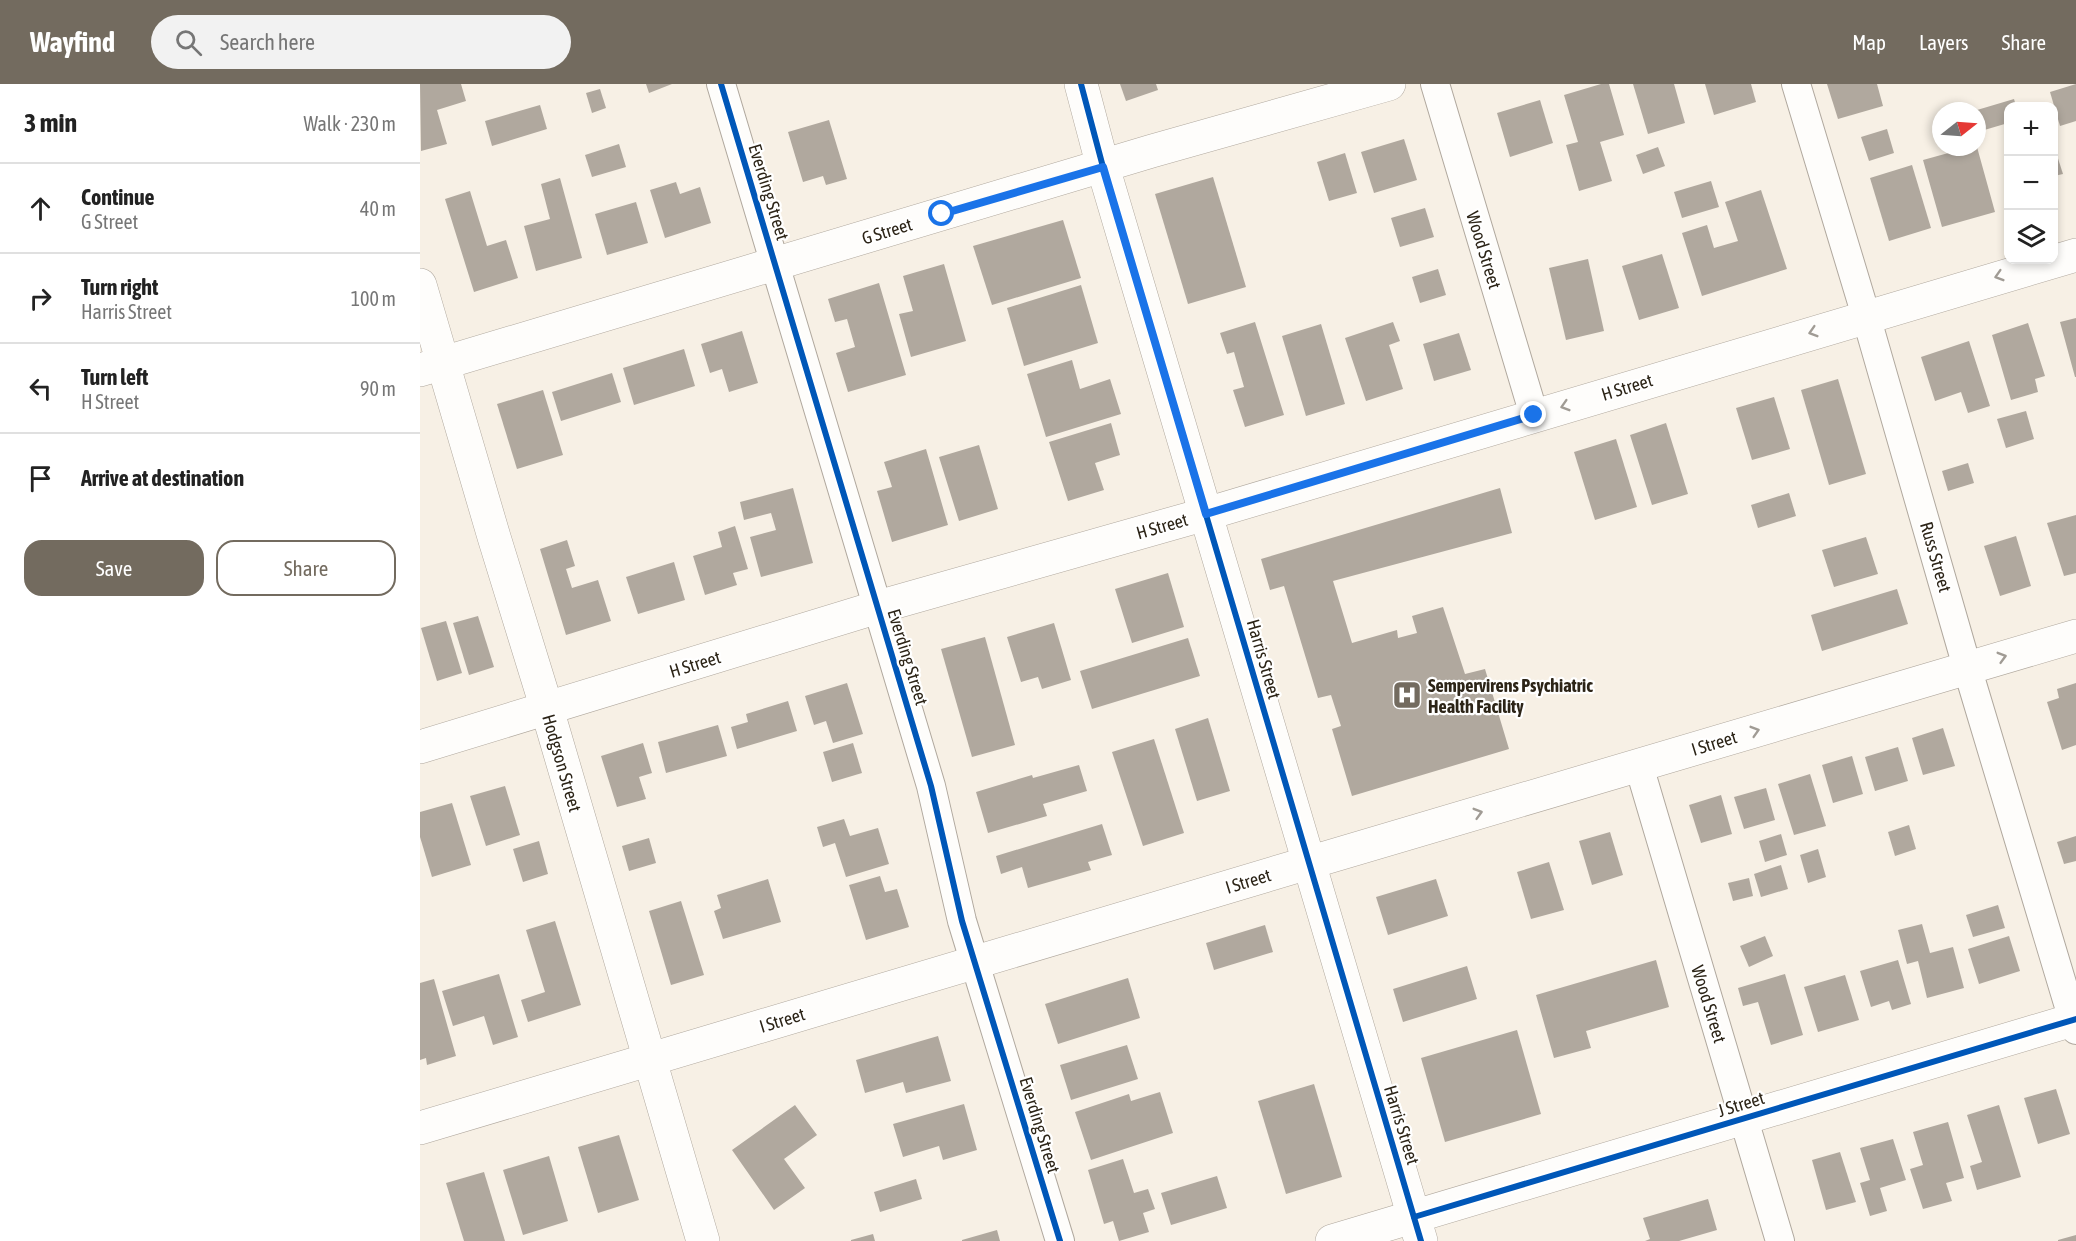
<!DOCTYPE html>
<html lang="en">
<head>
<meta charset="utf-8">
<style>
	body { margin:0; font-family:"Asap Condensed",sans-serif; background:#f2f2f2; color:#222 }
	.controls { position:absolute; right:18px; top:18px; display:grid; overflow:hidden; border-radius:12px; box-shadow:0 3px 9px #0003 }
	.controls button { width:54px; height:54px; display:grid; place-items:center; padding:0; border:0; border-bottom:2px solid #e0e0e0; background:#fff; color:#222; font:30px sans-serif }
	.compass { position:absolute; left:1512px; top:18px; width:54px; height:54px; border-radius:50%; background:#fff; box-shadow:0 3px 9px #0003; rotate:73deg }
	.stop { position:absolute; width:18px; height:18px; margin:-14px; border:4px solid #1a73e8; border-radius:50%; background:#fff }
	.stop.end { background:#1a73e8; border-color:#fff; box-shadow:0 2px 6px #0008 }
	.list { margin:0; padding:0; list-style:none }
	h2 { display:flex; justify-content:space-between; align-items:center; height:78px; margin:0; padding:0 24px; font-size:26px }
	h2 small { font-size:20px; font-weight:400; color:#767676 }
	.list li { display:grid; grid-template-columns:39px 1fr auto; gap:18px; align-items:center; box-sizing:border-box; height:90px; padding:0 24px; border-top:2px solid #e0e0e0 }
	.list b { display:block; font-size:22px; white-space:nowrap }
	.list p { margin:0; font-size:20px; white-space:nowrap; color:#767676 }
	.list em { font-size:20px; font-style:normal; color:#767676 }
	.actions { display:flex; gap:12px; padding:18px 24px }
	.actions a { flex:1; padding:14px 0; border:2px solid #736b5f; border-radius:18px; text-align:center; font-size:21px; color:#736b5f }
	.actions .main { background:#736b5f; color:#fff }
	.icon { flex:none; width:33px; height:33px; fill:none; stroke:currentColor; stroke-width:2; stroke-linecap:round; stroke-linejoin:round }
	.map { position:relative; flex:none; width:1656px; height:1157px; overflow:hidden }
	header { display:flex; align-items:center; gap:36px; box-sizing:border-box; height:84px; padding:0 30px; background:#736b5f; color:#fff }
	header strong { font-size:28px }
	nav { display:flex; gap:33px; margin-inline-start:auto; font-size:21px }
	.search { width:420px; height:54px; background:#f2f2f2; display:flex; align-items:center; gap:15px; box-sizing:border-box; padding:0 21px; border-radius:33px; color:#767676; font-size:22px }
	main { display:flex }
	aside { flex:1; background:#fff }
	.map>svg:first-child { display:block }
</style>
</head>
<body>
<header>
<strong>Wayfind</strong>
<div class="search"><svg class="icon" aria-label="search" viewBox="0 0 24 24"><circle cx="10" cy="10" r="6"/><path d="M15 15l6 6"/></svg>Search here</div>
<nav><a>Map</a><a>Layers</a><a>Share</a></nav>
</header>
<main>
<aside>
<h2>3 min<small>Walk · 230 m</small></h2>
<ul class="list">
<li><svg class="icon" aria-label="ahead" viewBox="0 0 24 24"><path d="M12 20V5M6 11l6-6 6 6"/></svg><div><b>Continue</b><p>G Street</p></div><em>40 m</em></li>
<li><svg class="icon" aria-label="right" viewBox="0 0 24 24"><path d="M7 20v-9h11M14 6l5 5-5 5"/></svg><div><b>Turn right</b><p>Harris Street</p></div><em>100 m</em></li>
<li><svg class="icon" aria-label="left" viewBox="0 0 24 24"><path d="M17 20v-9H6M10 6l-5 5 5 5"/></svg><div><b>Turn left</b><p>H Street</p></div><em>90 m</em></li>
<li><svg class="icon" aria-label="arrive" viewBox="0 0 24 24"><path d="M6 21V4h12l-3 4 3 4H6"/></svg><div><b>Arrive at destination</b></div></li>
</ul>
<div class="actions"><a class="main">Save</a><a>Share</a></div>
</aside>
<div class="map">
<svg width="1656" height="1157" viewBox="0 0 1656 1157">
	<rect width="100%" height="100%" fill="#f7f0e5"/>
	<g fill="#b0a89e">
		<path d="M0 0H41L46 17 17 26 27 60 1 67Z"/>
		<path d="M226 0H252L229 9Z"/>
		<path d="M700 0H736L738 6 706 17Z"/>
		<path d="M1181 0H1189L1204 51 1180 58 1192 97 1159 107 1146 61 1158 58 1144 11Z"/>
		<path d="M1213 0H1254L1265 39 1228 50Z"/>
		<path d="M1285 0H1331L1336 18 1294 31Z"/>
		<path d="M1407 0H1457L1463 22 1418 35Z"/>
		<path d="M1656 0V37L1640 42 1630 8Z"/>
		<path d="M180 5 186 24 172 29 166 9Z"/>
		<path d="M1594 15 1596 22H1588V39L1561 47 1557 26Z"/>
		<path d="M1120 16 1133 59 1090 73 1077 29Z"/>
		<path d="M120 21 127 45 72 62 65 37Z"/>
		<path d="M409 36 427 95 406 101 403 92 383 98 368 48Z"/>
		<path d="M1467 45 1474 69 1449 77 1441 53Z"/>
		<path d="M984 55 997 96 954 109 941 68Z"/>
		<path d="M199 60 206 83 172 93 165 71Z"/>
		<path d="M1634 62 1643 90 1634 92Z"/>
		<path d="M1238 63 1245 82 1223 90 1216 71Z"/>
		<path d="M1531 63H1557L1575 128 1522 143 1503 76 1532 68Z"/>
		<path d="M925 69 937 109 909 117 897 78Z"/>
		<path d="M1492 81 1511 144 1469 157 1450 94Z"/>
		<path d="M793 93 826 203 768 220 735 110Z"/>
		<path d="M140 94 162 174 116 187 104 142 130 135 121 100Z"/>
		<path d="M1291 97 1299 123 1262 134 1254 108Z"/>
		<path d="M256 98 260 110 280 103 291 139 245 154 230 106Z"/>
		<path d="M1341 106 1367 185 1282 212 1262 149 1287 141 1294 164 1318 157 1305 118Z"/>
		<path d="M50 107 67 162 86 156 98 194 54 208 25 115Z"/>
		<path d="M216 118 228 159 187 171 175 130Z"/>
		<path d="M1005 124 1014 153 980 163 971 134Z"/>
		<path d="M643 136 661 194 572 221 553 162Z"/>
		<path d="M1242 170 1259 224 1219 236 1202 182Z"/>
		<path d="M1168 175 1184 247 1146 256 1129 184Z"/>
		<path d="M524 180 546 257 491 273 479 230 493 227 483 192Z"/>
		<path d="M1018 185 1026 211 1000 219 992 193Z"/>
		<path d="M459 199 486 291 428 308 416 269 435 263 427 235 415 238 408 215Z"/>
		<path d="M661 201 678 259 604 282 587 224Z"/>
		<path d="M1656 234V293H1655L1640 238Z"/>
		<path d="M835 238 864 331 825 343 813 306 824 303 814 268 807 270 800 249Z"/>
		<path d="M973 238 980 257 969 261 983 305 946 317 925 254Z"/>
		<path d="M1608 239 1625 292 1615 295 1618 308 1591 316 1572 251Z"/>
		<path d="M901 240 925 320 886 332 862 252Z"/>
		<path d="M322 247 338 299 309 308 302 285 290 289 281 260Z"/>
		<path d="M1039 249 1051 286 1014 297 1003 260Z"/>
		<path d="M1549 257 1570 322 1548 329 1541 308 1515 317 1501 273Z"/>
		<path d="M264 265 275 302 214 321 203 284Z"/>
		<path d="M652 276 660 305 690 295 701 330 626 353 607 290Z"/>
		<path d="M192 289 201 318 141 337 132 308Z"/>
		<path d="M1418 295 1446 390 1409 401 1381 306Z"/>
		<path d="M123 306 143 371 97 385 77 320Z"/>
		<path d="M1354 313 1370 365 1332 376 1316 324Z"/>
		<path d="M1606 327 1614 355 1586 364 1577 335Z"/>
		<path d="M691 339 700 371 675 379 684 406 648 417 629 358Z"/>
		<path d="M1246 339 1268 410 1232 421 1210 351Z"/>
		<path d="M1196 355 1217 423 1175 436 1154 368Z"/>
		<path d="M559 361 578 425 539 437 519 373Z"/>
		<path d="M506 365 528 441 472 458 457 407 472 403 464 378Z"/>
		<path d="M1548 379 1554 399 1528 407 1522 387Z"/>
		<path d="M373 404 393 479 341 493 330 453 356 446 351 429 324 436 320 418Z"/>
		<path d="M1080 404 1092 449 913 497 932 559 977 546 978 554 997 549 992 532 1023 523 1045 590 1065 585 1089 665 932 712 912 645 921 642 911 611 898 614 864 502 850 506 841 475Z"/>
		<path d="M1369 409 1376 432 1338 444 1331 421Z"/>
		<path d="M1656 431V489L1644 492 1627 439Z"/>
		<path d="M315 442 328 485 313 489 317 501 285 511 273 472 302 463 298 448Z"/>
		<path d="M1596 452 1611 502 1580 512 1564 462Z"/>
		<path d="M1446 453 1458 490 1414 503 1402 466Z"/>
		<path d="M147 456 155 482 146 485 152 504 178 496 191 537 146 551 120 465Z"/>
		<path d="M254 478 265 516 218 530 206 493Z"/>
		<path d="M748 489 764 543 712 559 695 505Z"/>
		<path d="M1477 505 1488 540 1402 567 1391 531Z"/>
		<path d="M58 532 74 583 49 591 33 539Z"/>
		<path d="M26 537 42 589 17 597 1 544Z"/>
		<path d="M634 539 651 596 622 605 618 593 601 598 587 553Z"/>
		<path d="M565 553 595 661 552 673 521 565Z"/>
		<path d="M768 554 780 592 672 625 660 587Z"/>
		<path d="M427 599 443 650 413 659 406 637 394 641 385 612Z"/>
		<path d="M1656 599V661L1642 666 1627 618 1639 614 1637 605Z"/>
		<path d="M368 617 377 647 317 665 311 643 328 638 326 630Z"/>
		<path d="M788 634 810 707 777 717 755 645Z"/>
		<path d="M298 641 307 672 246 689 238 658Z"/>
		<path d="M1523 644 1535 682 1503 691 1492 654Z"/>
		<path d="M734 655 764 749 723 762 692 668Z"/>
		<path d="M223 659 232 689 219 693 226 715 197 723 181 672Z"/>
		<path d="M433 659 442 689 412 698 403 668Z"/>
		<path d="M1478 663 1488 697 1455 707 1445 673Z"/>
		<path d="M1432 672 1443 710 1413 719 1402 681Z"/>
		<path d="M659 681 667 707 623 720 627 732 568 749 556 708 612 691 613 694Z"/>
		<path d="M1390 690 1406 742 1374 751 1358 700Z"/>
		<path d="M85 702 100 751 66 762 50 712Z"/>
		<path d="M1346 704 1355 736 1324 745 1314 713Z"/>
		<path d="M1301 711 1312 750 1281 759 1269 721Z"/>
		<path d="M32 719 51 781 12 793 0 753V728Z"/>
		<path d="M424 735 430 752 458 744 469 780 426 793 415 759 403 763 397 743Z"/>
		<path d="M682 740 692 771 668 778 671 786 608 804 602 783 581 790 576 772Z"/>
		<path d="M1489 741 1496 765 1475 772 1468 748Z"/>
		<path d="M1190 748 1203 791 1172 801 1159 757Z"/>
		<path d="M1361 750 1367 771 1345 778 1339 757Z"/>
		<path d="M1656 752V777L1644 780 1637 758Z"/>
		<path d="M229 754 236 779 209 787 202 762Z"/>
		<path d="M119 757 128 790 103 798 93 765Z"/>
		<path d="M1398 765 1406 793 1388 799 1380 771Z"/>
		<path d="M1129 778 1144 826 1111 835 1097 788Z"/>
		<path d="M1361 781 1368 805 1341 813 1334 790Z"/>
		<path d="M460 792 465 808 477 805 489 843 446 856 429 801Z"/>
		<path d="M1329 794 1333 812 1313 817 1308 799Z"/>
		<path d="M348 795 361 838 303 855 294 827 301 824 297 811Z"/>
		<path d="M1016 795 1028 832 968 851 956 813Z"/>
		<path d="M261 817 284 891 251 901 229 827Z"/>
		<path d="M1578 821 1585 844 1553 853 1546 831Z"/>
		<path d="M135 837 161 921 108 938 101 916 125 908 106 846Z"/>
		<path d="M1502 840 1510 869 1533 863 1544 904 1507 914 1498 877 1487 880 1478 846Z"/>
		<path d="M845 841 853 868 794 886 786 859Z"/>
		<path d="M1345 852 1353 872 1329 883 1320 862Z"/>
		<path d="M1589 852 1600 887 1559 900 1548 865Z"/>
		<path d="M1236 876 1249 923 1166 947 1171 964 1134 974 1116 911Z"/>
		<path d="M1478 876 1491 920 1472 926 1469 917 1451 923 1440 887Z"/>
		<path d="M1047 882 1057 915 983 938 973 905Z"/>
		<path d="M79 890 98 953 73 961 64 932 33 942 22 907Z"/>
		<path d="M1365 890 1383 951 1351 961 1338 918 1323 922 1318 904Z"/>
		<path d="M1425 891 1439 936 1398 948 1384 903Z"/>
		<path d="M708 894 720 934 638 960 625 920Z"/>
		<path d="M14 895 36 972 7 981 6 974 0 976V899Z"/>
		<path d="M1097 946 1121 1030 1025 1058 1001 974Z"/>
		<path d="M518 952 531 997 486 1009 483 998 445 1009 436 976Z"/>
		<path d="M707 961 718 995 651 1016 640 981Z"/>
		<path d="M894 1000 922 1093 866 1110 838 1017Z"/>
		<path d="M1636 1005 1650 1050 1618 1060 1604 1014Z"/>
		<path d="M740 1008 753 1049 671 1076 655 1028 709 1010 711 1017Z"/>
		<path d="M544 1020 557 1066 523 1076 519 1062 483 1073 473 1040Z"/>
		<path d="M375 1021 397 1051 364 1075 385 1104 354 1126 312 1066Z"/>
		<path d="M1579 1021 1601 1093 1557 1106 1550 1082 1562 1078 1547 1031Z"/>
		<path d="M1528 1038 1544 1094 1526 1099 1532 1117 1503 1125 1490 1085 1503 1081 1493 1048Z"/>
		<path d="M199 1051 219 1116 178 1129 158 1063Z"/>
		<path d="M1473 1055 1486 1096 1460 1104 1467 1127 1450 1132 1440 1099 1450 1096 1440 1064Z"/>
		<path d="M1420 1068 1436 1118 1406 1126 1392 1076Z"/>
		<path d="M129 1072 148 1137 103 1151 83 1086Z"/>
		<path d="M703 1075 714 1109 728 1105 735 1125 723 1129 729 1148 699 1157 693 1137 684 1140 668 1086Z"/>
		<path d="M64 1088 85 1157H44L26 1099Z"/>
		<path d="M797 1092 807 1124 751 1141 741 1109Z"/>
		<path d="M496 1095 502 1115 460 1128 454 1108Z"/>
		<path d="M1288 1115 1297 1146 1259 1157H1225L1230 1155 1223 1134Z"/>
		<path d="M577 1146 580 1157H542V1156Z"/>
		<path d="M453 1150 455 1157H431V1156Z"/>
		<path d="M1656 1151V1157H1638V1156Z"/>
	</g>
	<g fill="none" stroke-linecap="round" stroke-linejoin="round">
		<g stroke="#b0a89e" stroke-width="30">
			<g id="minor">
				<path d="M301 0 511 702 542 837 640 1157"/>
				<path d="M1015 0 1114 331"/>
				<path d="M1376 0 1446 232 1547 583 1656 946"/>
				<path d="M1219 682 1360 1157"/>
			</g>
		</g>
		<g stroke="#b0a89e" stroke-width="34">
			<g id="tertiary">
				<path d="M0 201 74 453 127 625 283 1157"/>
				<path d="M0 286 732 67 969 0"/>
				<path d="M0 1044 888 779"/>
				<path d="M912 1157 1656 935"/>
			</g>
		</g>
		<g stroke="#b0a89e" stroke-width="34">
			<g id="secondary">
				<path d="M661 0 683 83 1001 1157"/>
				<path d="M0 663 458 523 786 430 1656 171"/>
				<path d="M888 779 1656 552"/>
			</g>
		</g>
		<use href="#minor" stroke="#fefdfb" stroke-width="28"/>
		<use href="#tertiary" stroke="#fefdfb" stroke-width="33"/>
		<use href="#secondary" stroke="#fefdfb" stroke-width="33"/>
		<g stroke="#fff" stroke-width="10">
			<g id="cycleway">
				<path d="M301 0 511 702 542 837 640 1157"/>
				<path d="M661 0 683 83 1001 1157"/>
				<path d="M994 1133 1656 935"/>
			</g>
		</g>
		<use href="#cycleway" stroke="#0057b8" stroke-width="6"/>
	</g>
	<defs><path id="oneway-chevron" d="M-2-3.5L2.5 0L-2 3.5" fill="none" stroke-width="1.6" stroke-linecap="round" stroke-linejoin="round" transform="scale(1.5)"/></defs>
	<g stroke="#a09b94">
		<use href="#oneway-chevron" transform="translate(1579 192) rotate(163)"/>
		<use href="#oneway-chevron" transform="translate(1393 248) rotate(163)"/>
		<use href="#oneway-chevron" transform="translate(1145 322) rotate(163)"/>
		<use href="#oneway-chevron" transform="translate(1582 573) rotate(-16)"/>
		<use href="#oneway-chevron" transform="translate(1335 647) rotate(-17)"/>
		<use href="#oneway-chevron" transform="translate(1058 729) rotate(-16)"/>
	</g>
	<g fill="none" stroke-linecap="round" stroke-linejoin="round">
		<path stroke="#1a73e8" stroke-width="8" d="M522 130 683 83 786 430 1114 331"/>
	</g>
	<defs>
		<g id="hospital-square" transform="scale(1.5)"><rect x="-9" y="-9" width="18" height="18" rx="4" fill="#736b5f" stroke="#fff"/><path d="M-5-5h3v3.5h4V-5h3V5h-3V1.5h-4V5h-3Z" fill="#fff"/></g>
	</defs>
	<g fill-rule="evenodd">
		<use href="#hospital-square" x="987" y="611"/>
	</g>
	<g text-anchor="middle" dominant-baseline="central" stroke-width="4.5" stroke-linejoin="round" paint-order="stroke">
		<g font-size="18" fill="#2c2417" stroke="#fff">
			<text transform="translate(349 108) rotate(73)">Everding Street</text>
			<text transform="translate(467 147) rotate(-17)">G Street</text>
			<text transform="translate(1064 166) rotate(73)">Wood Street</text>
			<text transform="translate(1207 303) rotate(-17)">H Street</text>
			<text transform="translate(742 442) rotate(-16)">H Street</text>
			<text transform="translate(1516 473) rotate(74)">Russ Street</text>
			<text transform="translate(488 573) rotate(73)">Everding Street</text>
			<text transform="translate(844 575) rotate(74)">Harris Street</text>
			<text transform="translate(275 580) rotate(-17)">H Street</text>
			<text transform="translate(1294 659) rotate(-17)">I Street</text>
			<text transform="translate(142 679) rotate(74)">Hodgson Street</text>
			<text transform="translate(828 797) rotate(-17)">I Street</text>
			<text transform="translate(1289 920) rotate(73)">Wood Street</text>
			<text transform="translate(362 936) rotate(-17)">I Street</text>
			<text transform="translate(1321 1020) rotate(-17)">J Street</text>
			<text transform="translate(620 1041) rotate(73)">Everding Street</text>
			<text transform="translate(982 1041) rotate(73)">Harris Street</text>
		</g>
		<g font-size="18" font-weight="bold" fill="#2c2417" stroke="#fff" text-anchor="start">
			<text x="1008" y="601">Sempervirens Psychiatric<tspan x="1008" dy="21">Health Facility</tspan></text>
		</g>
	</g>
</svg>
<div class="controls">
<button>+</button>
<button>−</button>
<button><svg class="icon" aria-label="layers" viewBox="0 0 24 24"><path d="M12 4l9 5-9 5-9-5zM3 14l9 5 9-5"/></svg></button>
</div>
<svg class="compass" viewBox="-18 -18 36 36"><path d="M0-13l5 13h-10z" fill="#e53935"/><path d="M0 13l5-13h-10z" fill="#767676"/></svg>
<div class="stop" style="left:522px;top:130px"></div>
<div class="stop end" style="left:1114px;top:331px"></div>
</div>
</main>
</body>
</html>
